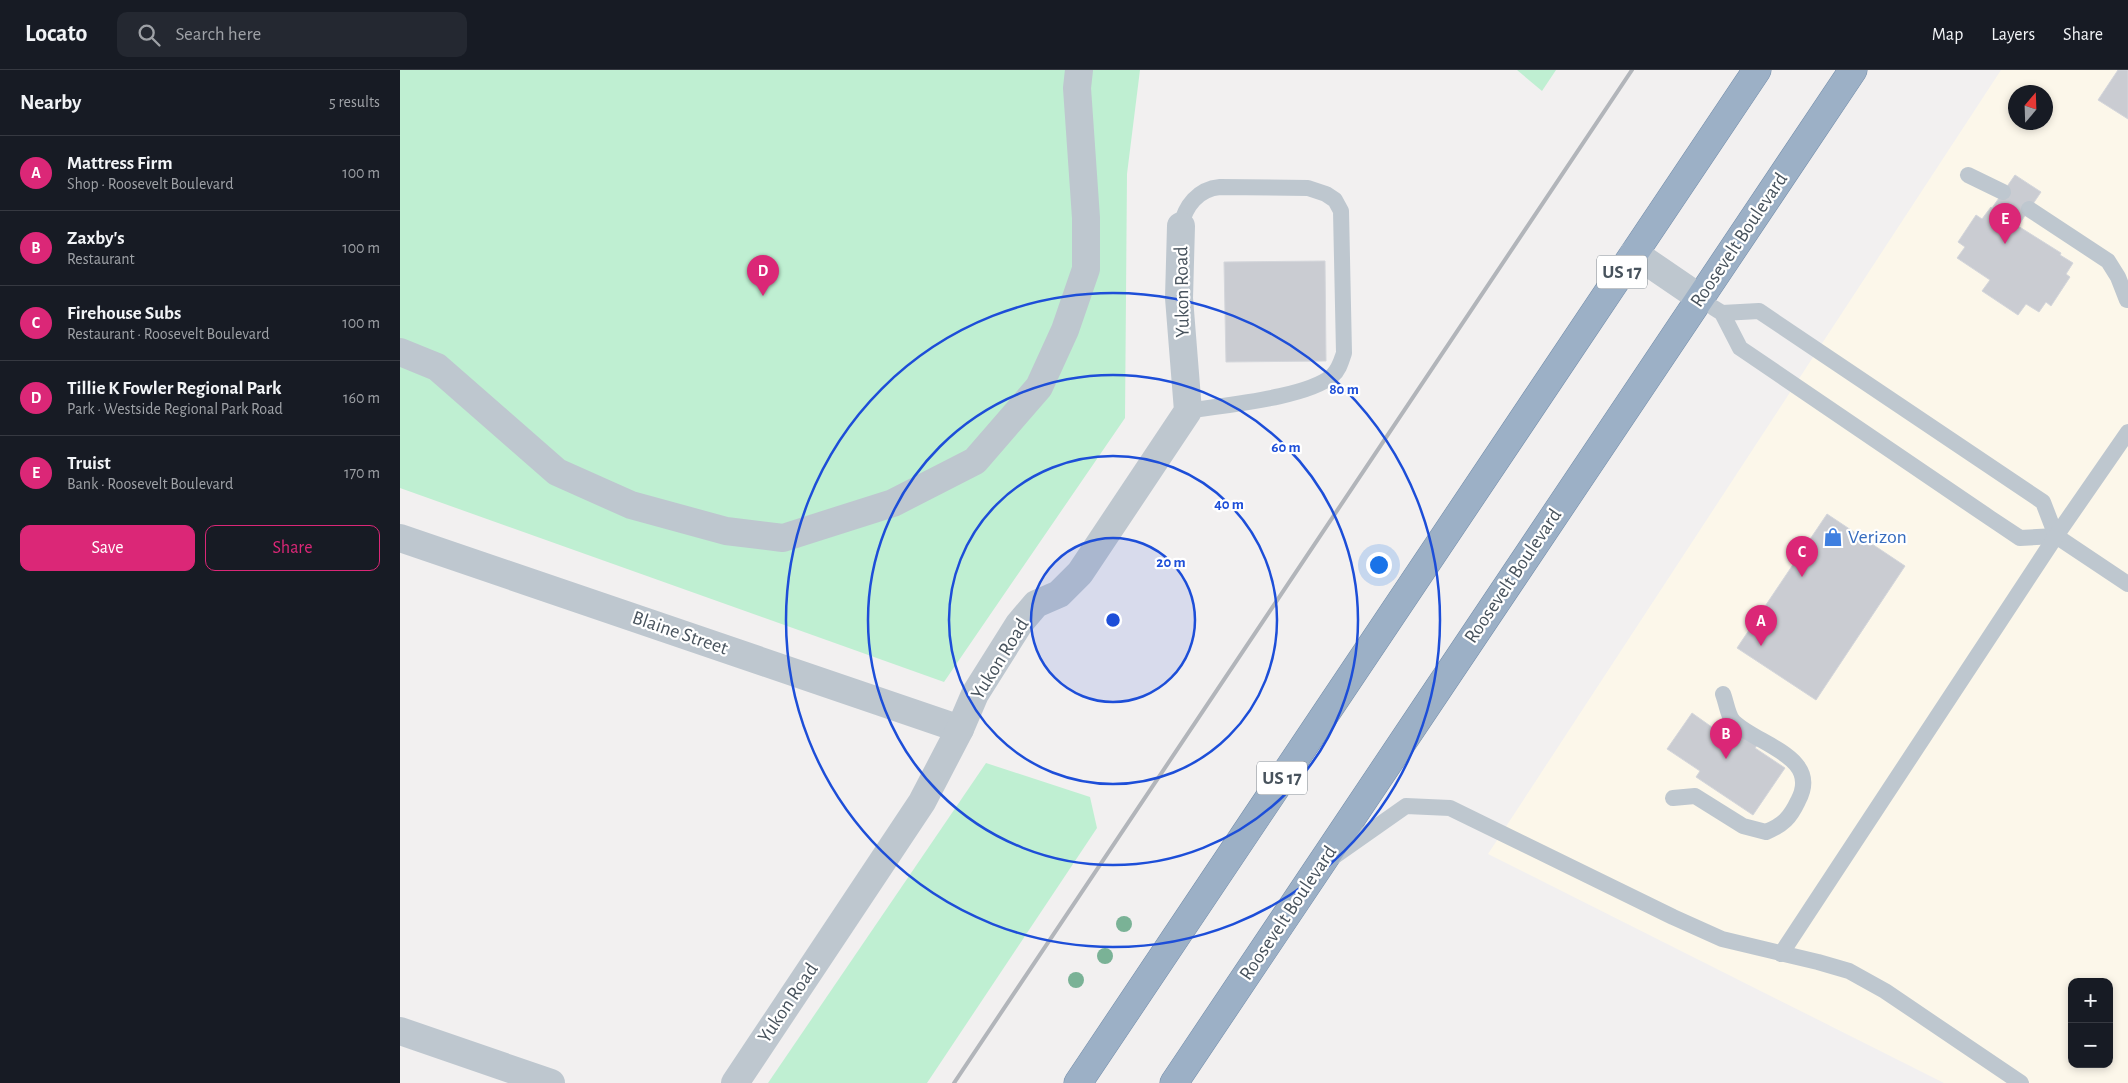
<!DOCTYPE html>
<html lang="en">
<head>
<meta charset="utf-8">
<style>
	body { margin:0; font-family:"Alegreya Sans",sans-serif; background:#242831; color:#f1f3f6 }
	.controls { position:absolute; right:15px; bottom:15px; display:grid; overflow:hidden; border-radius:10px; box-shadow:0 2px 8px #0003 }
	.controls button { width:45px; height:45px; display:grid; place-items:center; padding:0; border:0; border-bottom:1px solid #363941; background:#171b24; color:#f1f3f6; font:25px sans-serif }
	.compass { position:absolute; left:1608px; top:15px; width:45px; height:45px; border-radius:50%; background:#171b24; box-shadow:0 2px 8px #0003; rotate:19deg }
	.you { position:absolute; left:978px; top:494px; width:18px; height:18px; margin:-12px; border:4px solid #fff; border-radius:50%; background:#1a73e8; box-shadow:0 0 0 8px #1a73e833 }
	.badge { display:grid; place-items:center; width:32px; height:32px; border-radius:50%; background:#db2777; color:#fff; font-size:16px; font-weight:700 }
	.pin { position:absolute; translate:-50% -41px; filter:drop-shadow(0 1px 2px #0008) }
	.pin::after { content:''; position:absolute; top:26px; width:18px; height:15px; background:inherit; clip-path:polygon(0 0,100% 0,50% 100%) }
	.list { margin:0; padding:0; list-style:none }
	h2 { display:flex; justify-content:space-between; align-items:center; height:65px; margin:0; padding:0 20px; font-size:21px }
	h2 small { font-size:16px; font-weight:400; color:#9ea1a6 }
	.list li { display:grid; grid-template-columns:32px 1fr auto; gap:15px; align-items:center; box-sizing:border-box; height:75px; padding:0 20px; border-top:1px solid #363941 }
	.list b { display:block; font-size:19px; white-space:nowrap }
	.list p { margin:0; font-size:16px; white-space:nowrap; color:#9ea1a6 }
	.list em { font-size:16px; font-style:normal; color:#9ea1a6 }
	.actions { display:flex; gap:10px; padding:15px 20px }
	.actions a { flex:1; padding:11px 0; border:1px solid #db2777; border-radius:10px; text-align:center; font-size:18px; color:#db2777 }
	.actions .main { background:#db2777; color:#fff }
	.icon { flex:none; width:28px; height:28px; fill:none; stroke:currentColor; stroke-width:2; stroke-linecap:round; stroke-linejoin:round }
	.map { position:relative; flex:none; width:1728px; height:1013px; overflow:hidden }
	header { display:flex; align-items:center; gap:30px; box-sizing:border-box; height:70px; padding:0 25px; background:#171b24; border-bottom:1px solid #363941 }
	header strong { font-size:24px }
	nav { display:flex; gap:28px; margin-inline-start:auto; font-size:18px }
	.search { width:350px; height:45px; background:#242831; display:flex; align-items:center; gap:12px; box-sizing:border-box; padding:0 18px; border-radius:10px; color:#9ea1a6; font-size:19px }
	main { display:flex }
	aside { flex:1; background:#171b24 }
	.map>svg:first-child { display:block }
</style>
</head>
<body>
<header>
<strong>Locato</strong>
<div class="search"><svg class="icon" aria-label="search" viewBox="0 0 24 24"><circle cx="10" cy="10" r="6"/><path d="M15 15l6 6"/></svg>Search here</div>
<nav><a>Map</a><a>Layers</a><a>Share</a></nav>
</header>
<main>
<aside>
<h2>Nearby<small>5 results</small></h2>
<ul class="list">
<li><span class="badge">A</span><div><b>Mattress Firm</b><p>Shop · Roosevelt Boulevard</p></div><em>100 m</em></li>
<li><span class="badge">B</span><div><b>Zaxby's</b><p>Restaurant</p></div><em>100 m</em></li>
<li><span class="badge">C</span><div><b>Firehouse Subs</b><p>Restaurant · Roosevelt Boulevard</p></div><em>100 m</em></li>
<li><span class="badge">D</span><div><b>Tillie K Fowler Regional Park</b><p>Park · Westside Regional Park Road</p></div><em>160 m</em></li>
<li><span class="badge">E</span><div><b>Truist</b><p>Bank · Roosevelt Boulevard</p></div><em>170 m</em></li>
</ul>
<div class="actions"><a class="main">Save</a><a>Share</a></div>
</aside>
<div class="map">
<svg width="1728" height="1013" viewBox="0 0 1728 1013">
	<rect width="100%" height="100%" fill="#f2f0f0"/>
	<path fill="#fcf7ea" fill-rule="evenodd" d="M1601 0H1728V1013H1544L1088 784ZM1616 22H1646V52H1616ZM1672 912H1709V994H1672Z"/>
	<g fill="#bfefd2">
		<path d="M0 0H740L727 104 725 348 544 612 0 418Z"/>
		<path d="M1117 0H1156L1142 21Z"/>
		<path d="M586 693 690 727 697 758 527 1013H368Z"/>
	</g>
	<g fill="#caccd2" stroke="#d4d6db">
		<path d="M1718 0H1728V49L1698 30Z"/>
		<path d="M1615 105 1641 122 1618 156 1661 183 1660 185 1673 193 1666 204 1670 207 1651 236 1646 232 1639 242 1626 234 1618 245 1582 221 1590 210 1557 188 1565 177 1558 172 1576 145 1582 149 1591 137 1592 138Z"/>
		<path d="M925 191 926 291 826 292 824 192Z"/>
		<path d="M1427 444 1505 496 1416 630 1337 578Z"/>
		<path d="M1292 643 1323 665 1327 658 1338 666 1341 663 1358 674 1355 678 1385 698 1353 745 1296 707 1300 701 1267 679Z"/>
	</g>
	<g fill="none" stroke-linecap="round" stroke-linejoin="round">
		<g stroke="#738daa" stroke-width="29">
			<g id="trunk">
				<path d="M678 1013 1357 0"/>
				<path d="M774 1013 1453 0"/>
			</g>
		</g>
		<g stroke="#bec7cf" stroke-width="16">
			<path d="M1568 105 1603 122"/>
			<path d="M1629 139 1708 191 1718 207 1727 230"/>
			<path d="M781 156C785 136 798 119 820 117L908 118 926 124 935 130 941 141 944 283C941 292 939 300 932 306 906 328 823 335 788 341"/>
			<path d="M1314 238 1322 243 1340 278 1590 448 1620 468 1656 466"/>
			<path d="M1322 243 1359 241 1643 432 1656 466 1728 514"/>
			<path d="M1273 728 1295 726 1343 756 1366 762C1383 755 1390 748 1398 731 1422 687 1358 675 1334 652 1328 647 1326 631 1323 624"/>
			<path d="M932 788 1006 736 1050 738 1273 847 1322 869 1418 892 1449 901 1485 921 1621 1013"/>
			<path d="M1381 884 1656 466 1728 362"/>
		</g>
		<g stroke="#bec7cf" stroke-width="28">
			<path d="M1234 183 1300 228"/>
			<path d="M0 282 37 297 157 402 231 435 326 461 383 468 493 433 575 391 639 317 665 260 686 199V148L677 18 679 0"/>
			<path d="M0 468 560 659"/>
			<path d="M0 961 151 1013"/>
			<path d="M335 1013 522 732 560 659 575 624 619 554 636 534 659 524 680 503 788 341 779 228 781 156"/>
		</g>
		<use href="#trunk" stroke="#9cb0c6" stroke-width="28"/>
		<path stroke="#b2b5ba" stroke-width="4" d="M554 1013 1232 0"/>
	</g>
	<g fill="#7ab296">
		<circle cx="724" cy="854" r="8"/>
		<circle cx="705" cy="886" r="8"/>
		<circle cx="676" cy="910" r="8"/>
	</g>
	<circle cx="713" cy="550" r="82" fill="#1d4ed8" fill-opacity=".12"/>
	<g fill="none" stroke="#1d4ed8" stroke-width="2.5">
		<circle cx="713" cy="550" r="82"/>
		<circle cx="713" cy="550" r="164"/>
		<circle cx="713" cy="550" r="245"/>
		<circle cx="713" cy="550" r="327"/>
	</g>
	<defs>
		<g id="shop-bare" transform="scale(1.5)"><path d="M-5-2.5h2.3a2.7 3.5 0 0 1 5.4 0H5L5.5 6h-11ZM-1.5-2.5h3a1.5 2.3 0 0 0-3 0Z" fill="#3f7fe0" stroke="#fff" stroke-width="2.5" paint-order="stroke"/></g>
	</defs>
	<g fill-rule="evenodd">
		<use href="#shop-bare" x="1433" y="467"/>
	</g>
	<g text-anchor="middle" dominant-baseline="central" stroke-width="4.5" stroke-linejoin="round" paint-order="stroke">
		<g fill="#fff" stroke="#7f878e" stroke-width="1">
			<rect x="1197" y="185.5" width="50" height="33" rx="4"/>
			<rect x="857" y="691.5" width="50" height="33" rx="4"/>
		</g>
		<g font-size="19" font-weight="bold" fill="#48535d">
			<text x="1222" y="202">US 17</text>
			<text x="882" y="708">US 17</text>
		</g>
		<g font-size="20" fill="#48535d" stroke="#fff">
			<text transform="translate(1339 170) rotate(-56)">Roosevelt Boulevard</text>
			<text transform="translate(782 222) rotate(-91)">Yukon Road</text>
			<text transform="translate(1113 506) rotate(-56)">Roosevelt Boulevard</text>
			<text transform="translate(280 563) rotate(19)">Blaine Street</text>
			<text transform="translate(600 589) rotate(-58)">Yukon Road</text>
			<text transform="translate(888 843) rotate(-56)">Roosevelt Boulevard</text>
			<text transform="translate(388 933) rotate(-56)">Yukon Road</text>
		</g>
		<g font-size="20" fill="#366cbe" stroke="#fff" text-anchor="start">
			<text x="1448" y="467">Verizon</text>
		</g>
	</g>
	<circle cx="713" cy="550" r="8" fill="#1d4ed8" stroke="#fff" stroke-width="2.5"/>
	<g font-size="15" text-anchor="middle" font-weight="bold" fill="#1d4ed8" stroke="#fff" stroke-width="4.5" stroke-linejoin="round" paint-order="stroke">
		<text x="944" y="324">80 m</text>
		<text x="886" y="382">60 m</text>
		<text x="829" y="439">40 m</text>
		<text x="771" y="497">20 m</text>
	</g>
</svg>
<div class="controls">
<button>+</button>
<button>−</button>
</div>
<svg class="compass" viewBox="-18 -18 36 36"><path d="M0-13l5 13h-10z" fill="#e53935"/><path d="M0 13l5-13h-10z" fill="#9ea1a6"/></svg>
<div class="you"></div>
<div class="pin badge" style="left:1361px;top:576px">A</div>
<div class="pin badge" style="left:1326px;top:689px">B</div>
<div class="pin badge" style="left:1402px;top:507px">C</div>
<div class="pin badge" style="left:363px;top:226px">D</div>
<div class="pin badge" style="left:1605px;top:174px">E</div>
</div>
</main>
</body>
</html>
